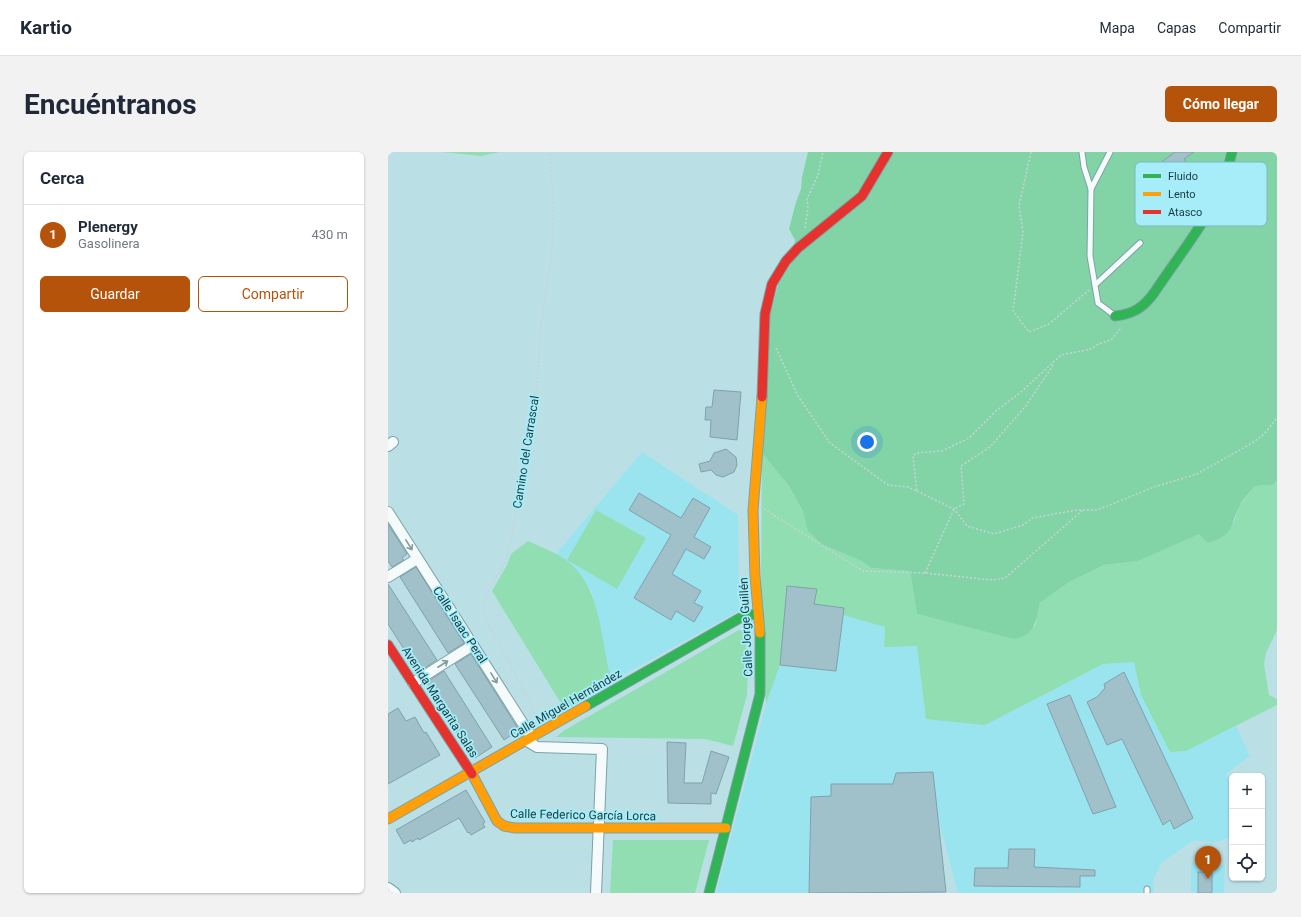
<!DOCTYPE html>
<html lang="es">
<head>
<meta charset="utf-8">
<style>
	body { margin:0; font-family:Roboto,sans-serif; background:#f2f2f3; color:#1f2937 }
	.controls { position:absolute; right:12px; bottom:12px; display:grid; overflow:hidden; border-radius:6px; box-shadow:0 1px 3px #0004 }
	.controls button { width:36px; height:36px; display:grid; place-items:center; padding:0; border:0; border-bottom:1px solid #e0e1e3; background:#fff; color:#1f2937; font:20px sans-serif }
	.you { position:absolute; left:479px; top:290px; width:14px; height:14px; margin:-10px; border:3px solid #fff; border-radius:50%; background:#1a73e8; box-shadow:0 0 0 6px #1a73e833 }
	.badge { display:grid; place-items:center; width:26px; height:26px; border-radius:50%; background:#b45309; color:#fff; font-size:13px; font-weight:700 }
	.pin { position:absolute; translate:-50% -33px; filter:drop-shadow(0 1px 2px #0008) }
	.pin::after { content:''; position:absolute; top:21px; width:14px; height:12px; background:inherit; clip-path:polygon(0 0,100% 0,50% 100%) }
	.list { margin:0; padding:0; list-style:none }
	h2 { display:flex; justify-content:space-between; align-items:center; height:52px; margin:0; padding:0 16px; font-size:17px }
	h2 small { font-size:13px; font-weight:400; color:#747a83 }
	.list li { display:grid; grid-template-columns:26px 1fr auto; gap:12px; align-items:center; box-sizing:border-box; height:60px; padding:0 16px; border-top:1px solid #e0e1e3 }
	.list b { display:block; font-size:15px; white-space:nowrap }
	.list p { margin:0; font-size:13px; white-space:nowrap; color:#747a83 }
	.list em { font-size:13px; font-style:normal; color:#747a83 }
	.actions { display:flex; gap:8px; padding:12px 16px }
	.actions a { flex:1; padding:9px 0; border:1px solid #b45309; border-radius:6px; text-align:center; font-size:14px; color:#b45309 }
	.actions .main { background:#b45309; color:#fff }
	.icon { flex:none; width:22px; height:22px; fill:none; stroke:currentColor; stroke-width:2; stroke-linecap:round; stroke-linejoin:round }
	.map { position:relative; flex:none; width:889px; height:741px; overflow:hidden; border-radius:6px }
	header { display:flex; align-items:center; gap:24px; box-sizing:border-box; height:56px; padding:0 20px; background:#fff; border-bottom:1px solid #e0e1e3 }
	header strong { font-size:19px }
	nav { display:flex; gap:22px; margin-inline-start:auto; font-size:14px }
	.intro { display:flex; align-items:center; justify-content:space-between; box-sizing:border-box; height:96px; padding:0 24px }
	h1 { margin:0; font-size:28px }
	.button { padding:10px 18px; border-radius:6px; background:#b45309; color:#fff; font-size:14px; font-weight:700 }
	main { display:flex; gap:24px; padding:0 24px }
	aside { flex:1; background:#fff; border-radius:6px; box-shadow:0 1px 3px #0004 }
	.map>svg:first-child { display:block }
</style>
</head>
<body>
<header>
<strong>Kartio</strong>
<nav><a>Mapa</a><a>Capas</a><a>Compartir</a></nav>
</header>
<div class="intro"><h1>Encuéntranos</h1><a class="button">Cómo llegar</a></div>
<main>
<aside>
<h2>Cerca<small></small></h2>
<ul class="list">
<li><span class="badge">1</span><div><b>Plenergy</b><p>Gasolinera</p></div><em>430 m</em></li>
</ul>
<div class="actions"><a class="main">Guardar</a><a>Compartir</a></div>
</aside>
<div class="map">
<svg width="889" height="741" viewBox="0 0 889 741">
	<rect width="100%" height="100%" fill="#bae0e6"/>
	<g fill="#9ae4f0">
		<path d="M254 300 350 363 351 459 224 529 218 509 204 440 168 402Z"/>
		<path d="M399 434 429 437 426 452 456 456 455 463 497 475 496 494H529L597 573 715 512 747 510 753 543 798 599 848 574 862 604 838 622 844 628V685L825 691 806 688 773 711 765 728 766 741H570L550 666 558 741H328L378 552 392 513Z"/>
		<path d="M803 711 837 713 836 741H803Z"/>
	</g>
	<g fill="#90deb1">
		<path d="M54 0H112L93 4Z"/>
		<path d="M374 301 401 334 435 393 474 409 483 416 522 419 529 462 625 487 647 474 652 451 681 430 716 413 750 409 811 381 820 391 846 370 851 354 867 334 884 333 889 329V478L878 501 876 512 881 543 889 547V553L798 599 782 600 753 543 746 510 715 512 597 573 538 567 529 494 496 495 497 475 455 463V456L426 452 429 437 399 434 392 513 378 552 373 445Z"/>
		<path d="M208 358 258 386 229 437 179 408Z"/>
		<path d="M140 389C154 396 171 401 183 412 215 441 212 491 224 529L177 558 104 439 119 413 123 402Z"/>
		<path d="M351 478 355 479 357 482 360 519 359 543 345 594 317 587 168 585 177 578Z"/>
		<path d="M225 688H321L307 741H222Z"/>
	</g>
	<path fill="#82d4a6" d="M420 0H889V329L884 333 867 334C862 341 854 347 851 355 841 376 846 383 820 391L811 382 750 409 716 413 681 430 652 451C648 469 647 484 625 487L529 462 522 419 483 416 474 409 435 393 420 379 415 359 401 334 374 301 382 163 390 133 404 109 407 88 401 77 408 50 413 37 414 25Z"/>
	<g fill="#a1c1ca" stroke="#81a1aa">
		<path d="M787 0H806L796 7 811 28 784 47 778 40 784 36 768 14Z"/>
		<path d="M326 238 353 240 349 288 322 285 323 268H317L318 255H324Z"/>
		<path d="M338 297 348 305 349 313 346 320 335 325 328 323 323 318 313 320 311 312 322 309 326 301Z"/>
		<path d="M251 341 293 366 305 346 322 356 306 385 323 395 316 407 298 397 284 422 313 439 306 451 315 455 306 470 288 459 283 468 246 446 283 383 241 358Z"/>
		<path d="M0 372 19 402 14 406 16 408 4 415 0 409Z"/>
		<path d="M28 415 76 491 60 501 12 425Z"/>
		<path d="M0 432 49 508 32 519 29 515 28 516 0 472Z"/>
		<path d="M399 434 429 437 426 452 456 456 448 519 392 513Z"/>
		<path d="M83 502 131 578 116 588 67 512Z"/>
		<path d="M56 519 104 595 87 606 84 602 83 603 40 535 41 534 39 530Z"/>
		<path d="M736 520 805 666 786 677 782 668 775 673 734 587 719 593 699 550 709 545 717 536 716 532Z"/>
		<path d="M682 543 728 655 705 662 659 552Z"/>
		<path d="M10 556 18 569 27 565 36 581 38 580 52 603 0 632V562Z"/>
		<path d="M279 590 298 591 296 631H314L323 599 341 605 328 642 323 641V652L280 651Z"/>
		<path d="M545 620 558 740 421 741 423 645 443 644V632H505L508 621Z"/>
		<path d="M78 638 97 670 95 672 97 675 83 683 81 680 80 681 71 666 31 688 30 686 24 690 23 688 16 692 8 678Z"/>
		<path d="M621 697H647L646 715 707 718V724H692V735L586 734 587 716H620Z"/>
		<rect x="810" y="720" width="14" height="21"/>
	</g>
	<g fill="none" stroke-linecap="round" stroke-linejoin="round">
		<g stroke="#7da1a7" stroke-width="7">
			<g id="lane">
				<path d="M694 0 696 15 703 37 722 0"/>
				<path d="M703 37 702 104 710 151 726 163"/>
				<path d="M707 133 752 91"/>
				<path d="M759 737V741"/>
			</g>
		</g>
		<g stroke="#7da1a7" stroke-width="12">
			<g id="street">
				<path d="M0 294 5 290"/>
				<path d="M0 360 144 586"/>
				<path d="M0 425 29 407"/>
				<path d="M25 531 85 493"/>
				<path d="M139 589 149 595 214 597 208 741"/>
				<path d="M0 736 7 741"/>
			</g>
		</g>
		<g stroke="#7da1a7" stroke-width="11">
			<g id="fast">
				<path d="M727 164C745 162 755 156 766 141 796 95 833 55 844 0"/>
				<path d="M198 554 352 466 370 461"/>
				<path d="M321 741 372 542V481"/>
			</g>
		</g>
		<g stroke="#7da1a7" stroke-width="11">
			<g id="slow">
				<path d="M372 481 367 424 365 359 374 245"/>
				<path d="M84 622 109 669 116 674 127 676H338"/>
				<path d="M0 667 198 554"/>
			</g>
		</g>
		<g stroke="#7da1a7" stroke-width="11">
			<g id="jam">
				<path d="M374 245 377 162 384 132 398 109 410 96 474 44 500 0"/>
				<path d="M0 493 84 622"/>
			</g>
		</g>
		<g stroke="#c7d3d6" stroke-width="1.5" stroke-dasharray="2 2" stroke-linecap="butt">
			<path d="M643 0 631 54 635 80 625 159 641 180 661 172 701 138"/>
			<path d="M417 76 420 56 419 47 430 23 435 0"/>
			<path d="M388 196 410 244 442 291 500 333 520 335 529 339 525 304 528 301 554 299 581 286 608 259 633 240 673 203 703 197 710 192 723 188 734 175"/>
			<path d="M529 339 566 357 579 374 606 382 635 373 644 366 655 364 689 358H709L766 335 809 322 866 290 877 281 889 266"/>
			<path d="M376 357 475 419 537 421 604 428 617 426 695 358"/>
			<path d="M537 421 566 357 576 352 573 314 602 295 637 255 666 212"/>
			<path d="M148 570 144 553 99 470 95 454 97 445 117 411 123 388 148 243 152 182 164 100 165 51 162 0"/>
		</g>
		<use href="#lane" stroke="#f5fafb" stroke-width="5"/>
		<use href="#street" stroke="#f5fafb" stroke-width="10"/>
		<use href="#fast" stroke="#30b455" stroke-width="9"/>
		<use href="#slow" stroke="#ff9f0a" stroke-width="9"/>
		<use href="#jam" stroke="#e5322d" stroke-width="9"/>
	</g>
	<defs><path id="oneway-shaft" d="M-6 0H5M1.5-3L5.5 0L1.5 3" fill="none" stroke-width="1.6" stroke-linecap="round" stroke-linejoin="round"/></defs>
	<g stroke="#859b9e">
		<use href="#oneway-shaft" transform="translate(21 393) rotate(58)"/>
		<use href="#oneway-shaft" transform="translate(55 512) rotate(-33)"/>
		<use href="#oneway-shaft" transform="translate(106 526) rotate(58)"/>
	</g>
	<g text-anchor="middle" dominant-baseline="central" stroke-width="3.5" stroke-linejoin="round" paint-order="stroke">
		<g font-size="12" fill="#153c41" stroke="#a7edf9">
			<text transform="translate(138 300) rotate(-81)">Camino del Carrascal</text>
			<text transform="translate(72 473) rotate(57)">Calle Isaac Peral</text>
			<text transform="translate(358 475) rotate(-93)">Calle Jorge Guillén</text>
			<text transform="translate(52 550) rotate(57)">Avenida Margarita Salas</text>
			<text transform="translate(178 552) rotate(-30)">Calle Miguel Hernández</text>
			<text transform="translate(195 663) rotate(1)">Calle Federico García Lorca</text>
		</g>
	</g>
	<rect x="747" y="10" width="132" height="64" rx="6" fill="#a7edf9" stroke="#7bb8c2" stroke-width="1"/>
	<rect x="755" y="22" width="18" height="4" fill="#30b455"/>
	<rect x="755" y="40" width="18" height="4" fill="#ff9f0a"/>
	<rect x="755" y="58" width="18" height="4" fill="#e5322d"/>
	<g font-size="11" fill="#153c41">
		<text x="780" y="28">Fluido</text>
		<text x="780" y="46">Lento</text>
		<text x="780" y="64">Atasco</text>
	</g>
</svg>
<div class="controls">
<button>+</button>
<button>−</button>
<button><svg class="icon" aria-label="locate" viewBox="0 0 24 24"><circle cx="12" cy="12" r="6"/><path d="M12 2v4M12 18v4M2 12h4M18 12h4"/></svg></button>
</div>
<div class="you"></div>
<div class="pin badge" style="left:820px;top:727px">1</div>
</div>
</main>
</body>
</html>
